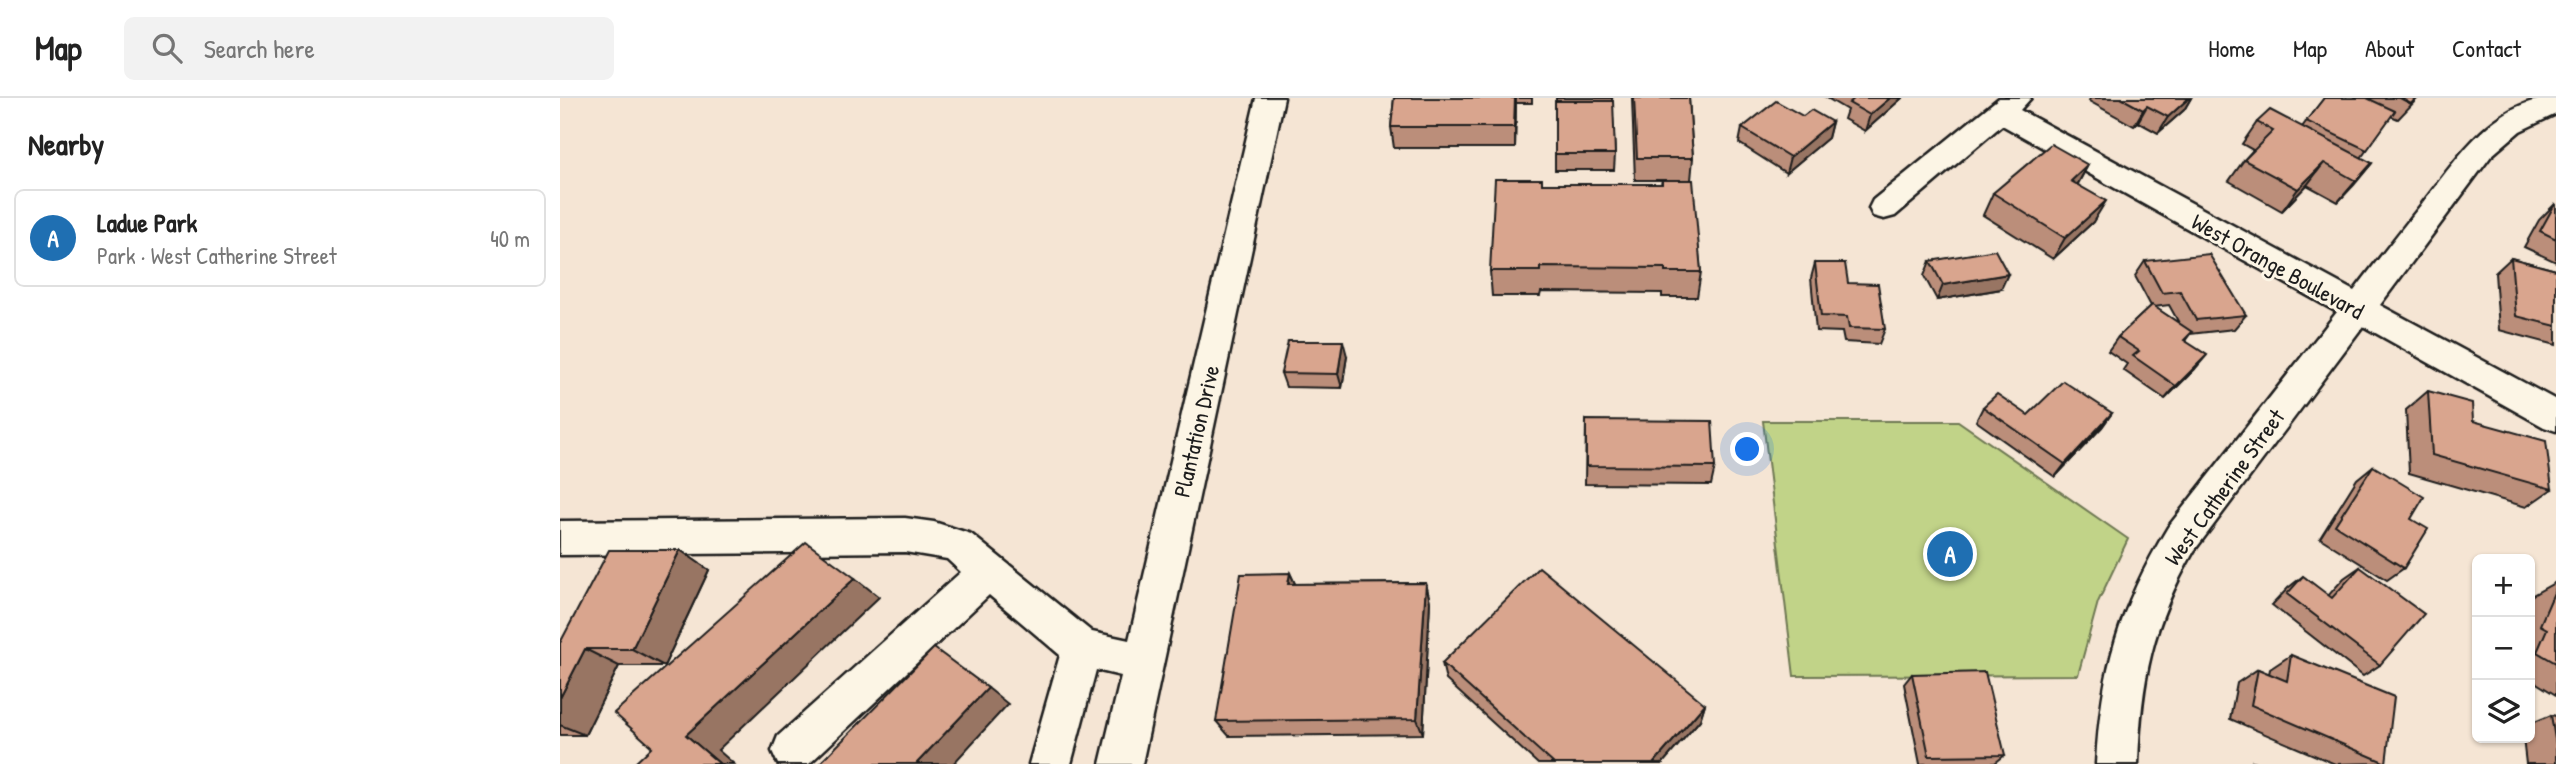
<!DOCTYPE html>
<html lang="en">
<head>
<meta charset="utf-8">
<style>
	body { margin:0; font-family:"Patrick Hand",sans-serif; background:#f2f2f2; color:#222 }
	.controls { position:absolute; right:21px; bottom:21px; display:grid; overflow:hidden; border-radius:10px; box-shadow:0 2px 5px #0004 }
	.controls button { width:63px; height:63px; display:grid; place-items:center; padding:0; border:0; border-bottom:2px solid #e0e0e0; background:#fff; color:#222; font:35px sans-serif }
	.you { position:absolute; left:1188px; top:352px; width:24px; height:24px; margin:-18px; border:5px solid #fff; border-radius:50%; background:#1a73e8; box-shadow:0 0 0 10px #1a73e833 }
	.badge { display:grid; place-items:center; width:46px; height:46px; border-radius:50%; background:#1f6fb2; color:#fff; font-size:23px; font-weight:700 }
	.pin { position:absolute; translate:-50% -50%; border:4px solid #fff; box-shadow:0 2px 7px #0006 }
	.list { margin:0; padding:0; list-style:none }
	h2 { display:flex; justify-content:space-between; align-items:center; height:91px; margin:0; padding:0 28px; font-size:30px }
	h2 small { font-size:23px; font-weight:400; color:#767676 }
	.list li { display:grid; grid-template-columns:46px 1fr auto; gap:21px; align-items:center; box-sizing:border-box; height:98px; margin:0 14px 14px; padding:0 14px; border:2px solid #e0e0e0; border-radius:10px }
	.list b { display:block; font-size:26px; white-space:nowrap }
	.list p { margin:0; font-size:23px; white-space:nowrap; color:#767676 }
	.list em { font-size:23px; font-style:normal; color:#767676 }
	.icon { flex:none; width:38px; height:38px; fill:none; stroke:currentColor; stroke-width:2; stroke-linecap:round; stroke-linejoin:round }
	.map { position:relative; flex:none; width:1996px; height:666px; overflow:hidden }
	header { display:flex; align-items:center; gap:42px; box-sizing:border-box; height:98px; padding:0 35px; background:#fff; border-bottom:2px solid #e0e0e0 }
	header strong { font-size:33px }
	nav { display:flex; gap:38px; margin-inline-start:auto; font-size:24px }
	.search { width:490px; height:63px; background:#f2f2f2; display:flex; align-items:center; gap:18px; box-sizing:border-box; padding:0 24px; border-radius:10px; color:#767676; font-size:26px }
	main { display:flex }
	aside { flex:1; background:#fff }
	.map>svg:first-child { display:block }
</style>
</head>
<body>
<header>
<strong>Map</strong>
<div class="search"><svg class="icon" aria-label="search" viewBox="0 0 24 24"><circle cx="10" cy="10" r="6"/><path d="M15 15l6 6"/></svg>Search here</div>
<nav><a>Home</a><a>Map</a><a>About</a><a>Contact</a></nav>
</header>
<main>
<aside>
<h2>Nearby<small></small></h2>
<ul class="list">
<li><span class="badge">A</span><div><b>Ladue Park</b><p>Park · West Catherine Street</p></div><em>40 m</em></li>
</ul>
</aside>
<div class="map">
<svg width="1996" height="666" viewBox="0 0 1996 666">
	<rect width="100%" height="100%" fill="#f5e5d4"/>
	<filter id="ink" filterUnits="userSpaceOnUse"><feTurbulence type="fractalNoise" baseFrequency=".0143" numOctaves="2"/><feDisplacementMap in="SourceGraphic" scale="14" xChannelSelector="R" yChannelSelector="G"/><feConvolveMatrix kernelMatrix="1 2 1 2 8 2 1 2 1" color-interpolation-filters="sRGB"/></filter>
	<g filter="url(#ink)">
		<path fill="#c1d388" stroke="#6e7852" stroke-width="2" d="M1203 323H1398L1568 441 1538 504 1518 577 1234 578Z"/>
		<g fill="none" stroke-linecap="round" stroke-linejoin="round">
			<g stroke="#1c1c1c" stroke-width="5">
				<g id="minor">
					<path d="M696 0H724L582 666H540L561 578 536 572 511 666H469L500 557 429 497 249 666H218L212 653 218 638 401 474 387 461 345 454 0 457V423L345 420 374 424 411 436 532 534 569 542Z"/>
					<path d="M1439 0H1471L1460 12 1794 193C1816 164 1838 136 1861 107 1895 64 1934 0 1996 0V16L1960 33 1931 58 1820 207 1996 302V333L1984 329 1803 228 1634 453C1592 526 1581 582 1578 666H1536C1541 572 1559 510 1608 429L1777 214 1442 27 1335 118 1324 121 1313 118 1309 110 1313 102Z"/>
				</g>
			</g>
			<use href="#minor" fill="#fcf5e5" fill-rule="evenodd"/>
		</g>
		<g fill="#bb8e7a" stroke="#1c1c1c" stroke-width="2" fill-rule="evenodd">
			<path d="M834 0H972V5H956L955 50H834L831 29Z"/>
			<path d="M996 0H1052L1055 56 1054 72H995V3H996Z"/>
			<path d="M1072 0H1129L1133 60 1131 82 1141 174 1137 199H1102V195L981 194 980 198H932L930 173 982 86H1101L1102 82H1075Z"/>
			<path d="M1267 0H1342L1305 33 1284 21 1287 12Z"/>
			<path d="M1530 0H1631L1624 12 1598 35 1578 24 1574 28 1529 3Z"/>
			<path d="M1764 0H1858L1838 21 1831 18 1801 60 1812 65 1778 104 1747 87 1722 113 1669 83 1684 62 1693 52 1682 46 1697 24 1742 29Z"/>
			<path d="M1243 18 1272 24 1268 40 1226 75 1179 45 1182 30Z"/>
			<path d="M1528 67 1518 86 1533 124 1493 161 1423 117 1433 95Z"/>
			<path d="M1995 106 1996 107V164L1964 149 1979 122Z"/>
			<path d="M1951 160 1996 172V247L1939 232 1935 175Z"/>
			<path d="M1370 163 1441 191 1377 202 1364 178Z"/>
			<path d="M1585 163 1686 217 1674 231 1630 236 1625 243 1635 271 1605 301 1563 272 1567 266 1548 253 1558 239 1591 208 1575 178ZM1609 207 1619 225 1594 209Z"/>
			<path d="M1255 165 1288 185 1325 231 1319 246 1284 244 1282 234 1256 233 1251 180Z"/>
			<path d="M787 258 782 290 726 289 721 275Z"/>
			<path d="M1868 293 1913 323 1992 391 1966 409 1849 375 1846 312Z"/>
			<path d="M1423 309 1468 317 1552 315 1542 329 1495 379 1416 323Z"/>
			<path d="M1026 322 1155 369 1151 387 1025 386Z"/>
			<path d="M1813 368 1844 470 1827 482 1760 440 1797 381Z"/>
			<path d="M120 452 149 472 104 568H59L25 637H0V545Z"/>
			<path d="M1800 469 1820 567 1803 578 1712 507 1728 490 1743 478 1768 498 1784 480Z"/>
			<path d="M730 475 735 486 866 485 870 504 863 636 669 638 656 623Z"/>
			<path d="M1996 484V597L1970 581V501L1971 498Z"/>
			<path d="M1731 557 1826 665 1775 666 1670 621 1677 585 1698 571 1709 576 1710 571Z"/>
			<path d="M882 565 1145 606 1140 622 1102 666H978L886 582Z"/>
			<path d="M1352 576 1445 657 1435 665 1360 666 1344 586Z"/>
			<path d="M1991 617 1996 618V666H1966L1963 640H1970V626Z"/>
		</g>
		<g fill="#987463" stroke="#1c1c1c" stroke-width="2">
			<path d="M955 0H956V5L955 50Z"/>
			<path d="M1330 0H1342L1305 33 1310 17Z"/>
			<path d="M1629 0H1631L1624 12 1598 35 1608 19Z"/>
			<path d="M1587 8 1578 24 1574 28 1583 12Z"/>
			<path d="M1272 24 1268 40 1226 75 1230 59Z"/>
			<path d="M1764 65 1747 87 1722 113 1738 91Z"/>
			<path d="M1812 65 1794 87 1778 104 1796 83Z"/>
			<path d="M1528 67 1516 89 1511 83Z"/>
			<path d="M1546 103 1533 124 1493 161 1505 140Z"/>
			<path d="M1448 176 1441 191 1377 202 1383 187Z"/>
			<path d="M783 243 787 258 782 290 778 276Z"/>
			<path d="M1647 257 1635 271 1605 301 1616 288Z"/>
			<path d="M1552 315 1542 329 1495 379 1505 366Z"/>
			<path d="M120 452 149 472 104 568 72 551Z"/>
			<path d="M730 475 739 494 728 486Z"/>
			<path d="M295 480 319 499 158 652 174 666H160L126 637Z"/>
			<path d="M866 485 870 504 863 636 857 621Z"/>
			<path d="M25 551 59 568 25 637 0 627V600Z"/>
			<path d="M428 590 448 606 393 666H356Z"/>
			<path d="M1145 606 1140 622 1102 666H1093Z"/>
		</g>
		<g fill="#d9a58e" stroke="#1c1c1c" stroke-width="2">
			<path d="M834 0H955L954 29H831Z"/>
			<path d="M1074 0H1129L1133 60H1077Z"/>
			<path d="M1295 0H1330L1310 17 1289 5Z"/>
			<path d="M1561 0H1629L1608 19 1587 8 1583 12Z"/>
			<path d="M1764 0H1807L1835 13 1807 52 1746 23Z"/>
			<path d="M1840 0H1856L1851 6Z"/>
			<path d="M995 3H1053L1055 56H995Z"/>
			<path d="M1216 3 1243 18 1251 12 1272 24 1230 59 1182 30Z"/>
			<path d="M1710 12 1812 65 1796 83 1764 65 1738 91 1684 62 1713 33 1697 24Z"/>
			<path d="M1491 46 1528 67 1511 83 1546 103 1505 140 1433 95Z"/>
			<path d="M935 81H982V86H1102V82H1133L1141 174H1105V170L980 169V173H930Z"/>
			<path d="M1995 106 1996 107V141L1980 133Z"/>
			<path d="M1435 152 1448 176 1383 187 1370 163Z"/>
			<path d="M1649 156 1686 217 1636 222 1620 193 1602 195 1585 163Z"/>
			<path d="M1951 160 1996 172V228L1956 218Z"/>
			<path d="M1255 165H1285L1288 185 1318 186 1325 231 1289 230 1287 219 1261 218Z"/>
			<path d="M1592 207 1632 234 1624 242 1647 257 1616 288 1573 258 1579 253 1558 239Z"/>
			<path d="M728 243H783L778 276 721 275Z"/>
			<path d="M1503 283 1552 315 1505 366 1423 309 1437 296 1468 317Z"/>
			<path d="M1868 293 1912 305 1913 323 1986 343 1992 391 1872 357Z"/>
			<path d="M1026 322 1152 323 1155 369 1026 368Z"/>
			<path d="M1813 368 1864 399 1851 421 1868 431 1844 470 1775 427Z"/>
			<path d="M246 444 295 480 126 637 160 666H74L92 649 54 615Z"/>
			<path d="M49 452H120L72 551H25L0 600V545Z"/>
			<path d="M979 469 1145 606 1093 666H994L882 565Z"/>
			<path d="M1800 469 1864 516 1820 567 1727 496 1743 478 1772 500Z"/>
			<path d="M730 475 728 486 866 485 857 621 656 623 681 476Z"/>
			<path d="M1996 490V565L1977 554 1987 531 1980 527Z"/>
			<path d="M374 550 428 590 356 666H259Z"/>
			<path d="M1731 557 1834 599 1826 665 1691 607 1698 571 1727 583Z"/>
			<path d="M1425 574 1445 657 1369 658 1352 576Z"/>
			<path d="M1991 617 1996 618V647Z"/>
			<path d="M1692 663 1706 666H1692Z"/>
		</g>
	</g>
	<g text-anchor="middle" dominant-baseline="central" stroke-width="6" stroke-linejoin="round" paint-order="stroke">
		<g font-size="23" fill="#1c1c1c" stroke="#fcf5e5">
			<text transform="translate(1718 168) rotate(29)">West Orange Boulevard</text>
			<text transform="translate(636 333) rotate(-77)">Plantation Drive</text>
			<text transform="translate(1664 389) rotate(-54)">West Catherine Street</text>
		</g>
	</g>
</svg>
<div class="controls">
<button>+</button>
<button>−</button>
<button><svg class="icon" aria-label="layers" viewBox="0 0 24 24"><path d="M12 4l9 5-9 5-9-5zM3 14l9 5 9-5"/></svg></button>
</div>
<div class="you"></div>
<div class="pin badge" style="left:1390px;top:456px">A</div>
</div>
</main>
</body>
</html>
